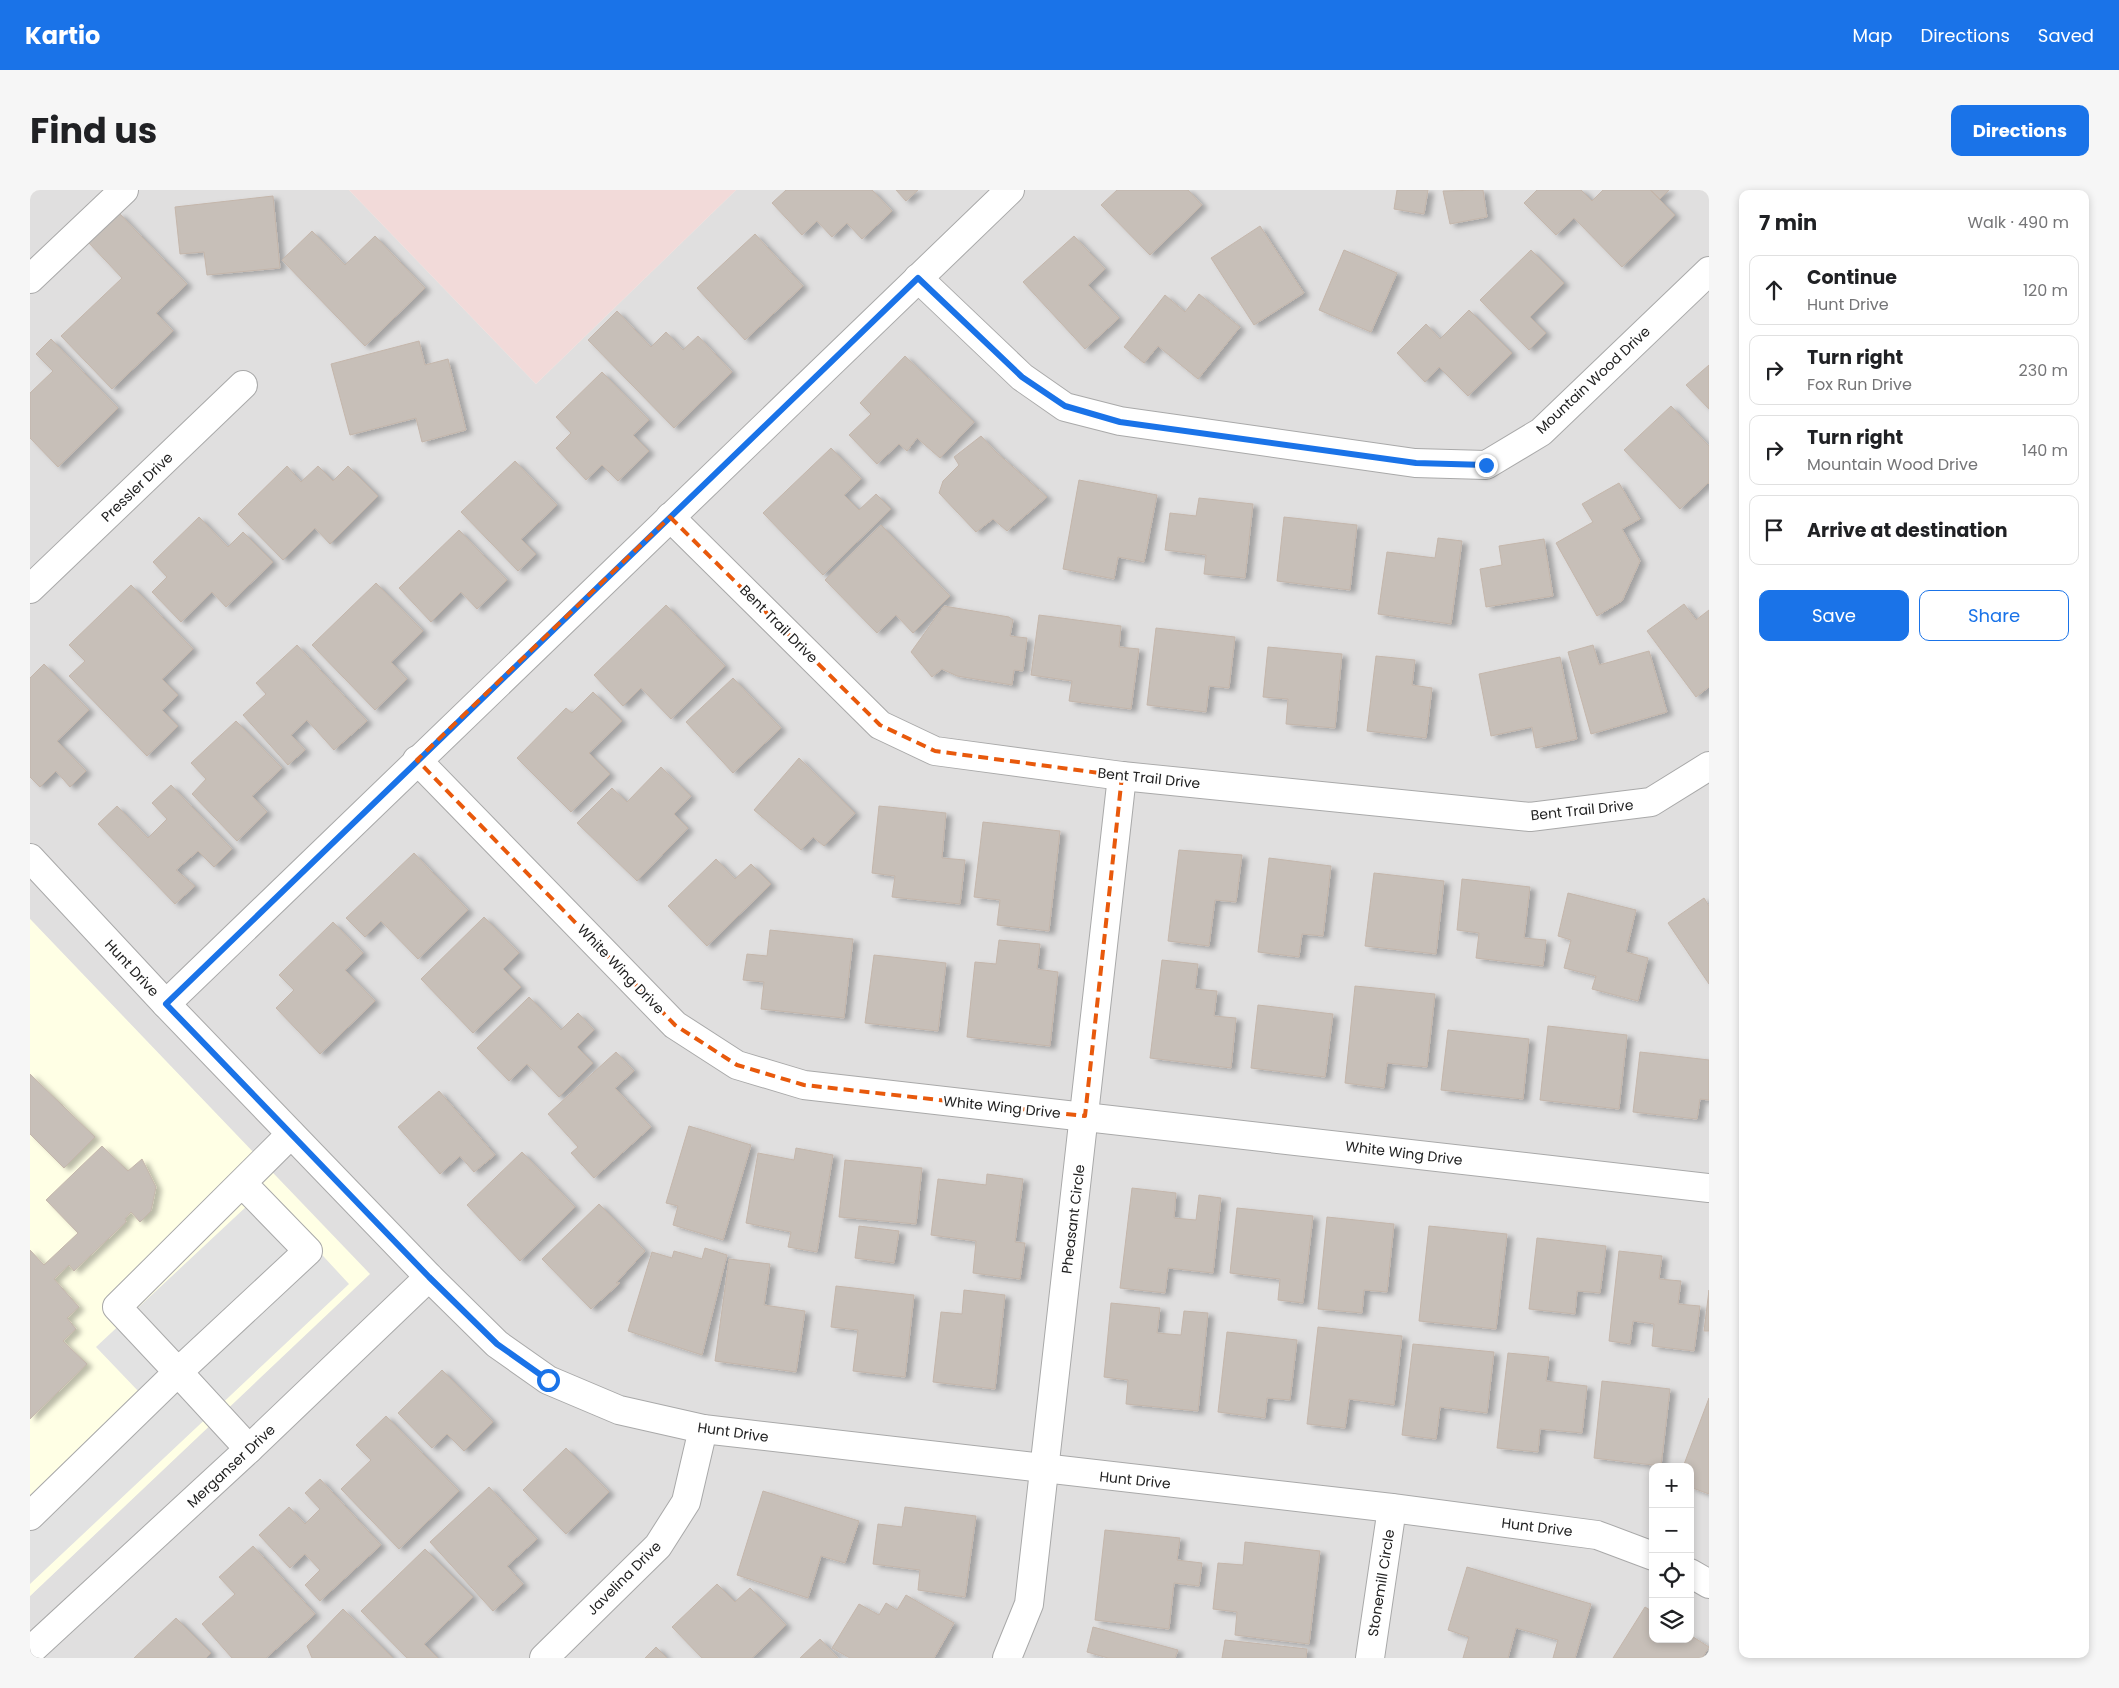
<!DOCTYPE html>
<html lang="en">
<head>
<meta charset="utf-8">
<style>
	body { margin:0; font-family:Poppins,sans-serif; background:#f6f6f6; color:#202124 }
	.controls { position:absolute; right:15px; bottom:15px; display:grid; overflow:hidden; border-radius:10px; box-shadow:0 2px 8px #0003 }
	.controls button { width:45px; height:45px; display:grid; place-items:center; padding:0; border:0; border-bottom:1px solid #e0e0e0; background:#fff; color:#202124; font:25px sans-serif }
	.stop { position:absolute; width:15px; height:15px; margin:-11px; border:4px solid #1a73e8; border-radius:50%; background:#fff }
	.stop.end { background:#1a73e8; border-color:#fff; box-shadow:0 1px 5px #0008 }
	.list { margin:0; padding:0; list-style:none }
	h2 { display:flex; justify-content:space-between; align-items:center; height:65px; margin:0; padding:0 20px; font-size:21px }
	h2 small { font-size:16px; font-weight:400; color:#757577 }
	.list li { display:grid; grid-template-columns:32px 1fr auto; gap:15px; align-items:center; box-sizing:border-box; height:70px; margin:0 10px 10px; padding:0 10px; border:1px solid #e0e0e0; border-radius:10px }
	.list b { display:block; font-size:19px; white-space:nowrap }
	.list p { margin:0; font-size:16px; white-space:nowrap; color:#757577 }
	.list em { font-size:16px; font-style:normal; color:#757577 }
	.actions { display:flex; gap:10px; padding:15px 20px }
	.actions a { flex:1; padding:11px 0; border:1px solid #1a73e8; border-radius:10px; text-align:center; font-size:18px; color:#1a73e8 }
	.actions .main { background:#1a73e8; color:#fff }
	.icon { flex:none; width:28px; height:28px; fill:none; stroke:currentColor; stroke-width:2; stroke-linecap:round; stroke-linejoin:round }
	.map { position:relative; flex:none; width:1679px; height:1468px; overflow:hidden; border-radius:10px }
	header { display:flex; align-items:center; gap:30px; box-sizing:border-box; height:70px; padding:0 25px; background:#1a73e8; color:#fff }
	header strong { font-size:24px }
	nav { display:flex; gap:28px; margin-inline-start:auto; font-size:18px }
	.intro { display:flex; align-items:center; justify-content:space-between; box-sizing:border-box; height:120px; padding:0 30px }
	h1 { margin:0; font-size:35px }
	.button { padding:12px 22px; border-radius:10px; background:#1a73e8; color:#fff; font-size:18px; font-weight:700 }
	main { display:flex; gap:30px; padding:0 30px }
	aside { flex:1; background:#fff; border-radius:10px; box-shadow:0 2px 8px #0003 }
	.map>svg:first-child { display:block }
</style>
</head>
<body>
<header>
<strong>Kartio</strong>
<nav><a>Map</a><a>Directions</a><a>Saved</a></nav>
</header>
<div class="intro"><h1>Find us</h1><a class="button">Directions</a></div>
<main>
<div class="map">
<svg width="1679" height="1468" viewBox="0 0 1679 1468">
	<defs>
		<filter id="shadow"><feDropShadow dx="5.5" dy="3" stdDeviation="2.5" flood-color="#0004"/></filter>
	</defs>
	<rect width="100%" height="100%" fill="#f2efe9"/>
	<path fill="#e0dfdf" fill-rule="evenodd" d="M0 0H319L506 194 706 0H1679V1468H0V1406L339 1084 0 729ZM1623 1277H1660V1449H1623Z"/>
	<path fill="#f2dad9" d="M319 0H706L506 194Z"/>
	<path fill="#ffffe5" d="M0 729 340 1084 0 1406Z"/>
	<path fill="#e2e2e2" d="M233 1001 319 1094 0 1394V1306L110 1203 66 1157Z"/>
	<g fill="#c7bfb8" stroke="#c4b6ab" filter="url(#shadow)">
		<path d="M756 0H842L862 21 832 49 817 33 802 47 787 31 772 45 742 13Z"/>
		<path d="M866 0H888L876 11Z"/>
		<path d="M1087 0H1158L1172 15 1120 65 1071 15Z"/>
		<path d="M1367 0H1398L1394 24 1364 19Z"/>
		<path d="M1453 0 1457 27 1420 34 1413 1Z"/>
		<path d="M1507 0H1551L1562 11 1573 0H1620L1645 25 1592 77 1544 28 1526 45 1494 13Z"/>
		<path d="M1621 0H1639L1630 9Z"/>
		<path d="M243 6 250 78 177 85 174 62 150 64 145 17Z"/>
		<path d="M89 23 157 94 126 123 143 141 82 199 31 146 92 88 58 52Z"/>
		<path d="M1230 36 1274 103 1224 135 1181 68Z"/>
		<path d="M282 41 315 75 345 46 395 98 335 156 252 70Z"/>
		<path d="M725 44 773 96 715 150 667 98Z"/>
		<path d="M1044 46 1075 79 1058 95 1089 128 1055 159 993 92Z"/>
		<path d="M1314 60 1367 83 1341 142 1289 120Z"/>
		<path d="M1501 60 1534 93 1500 127 1516 143 1499 160 1450 110Z"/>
		<path d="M1169 104 1210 137 1168 189 1128 156 1114 173 1094 157 1135 105 1155 122Z"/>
		<path d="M1439 120 1482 163 1438 206 1409 177 1395 192 1367 163 1396 134 1410 149Z"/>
		<path d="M587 121 621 157 636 142 653 160 668 146 702 182 644 238 558 150Z"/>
		<path d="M21 149 88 218 28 277 0 248V203L23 181 6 164Z"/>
		<path d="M389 151 395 175 418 169 436 240 392 252 386 228 320 245 301 174Z"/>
		<path d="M875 166 944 232 910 268 887 248 877 261 869 254 847 274 819 245 841 224 830 213Z"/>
		<path d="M1679 175V219L1656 195Z"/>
		<path d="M572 182 619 230 603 245 619 261 588 291 572 275 556 290 526 258 541 243 526 227Z"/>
		<path d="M1641 216 1679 256V294L1678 293 1650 319 1594 260Z"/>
		<path d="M951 246 966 262 1017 307 977 341 963 329 946 342 909 303 913 291 929 275 924 267Z"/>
		<path d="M801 258 831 289 814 305 829 320 846 304 861 319 793 385 733 323Z"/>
		<path d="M485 271 527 315 491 349 506 364 488 381 431 322Z"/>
		<path d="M257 276 271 292 288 276 303 291 318 276 348 306 300 354 285 338 253 370 208 324Z"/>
		<path d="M1049 290 1127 305 1114 372 1088 367 1084 389 1033 379Z"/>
		<path d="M1589 293 1610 329 1592 339 1610 371 1592 411 1567 426 1526 353 1563 332 1552 314Z"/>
		<path d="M1169 308 1223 314 1215 388 1174 384 1176 365 1135 360 1140 323 1166 326Z"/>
		<path d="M169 327 198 357 213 342 243 372 196 417 182 402 151 432 122 402 137 387 123 372Z"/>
		<path d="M1254 327 1327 335 1320 400 1247 391Z"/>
		<path d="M851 335 920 406 883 443 866 425 847 443 795 390Z"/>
		<path d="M429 340 477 390 447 419 431 402 401 432 369 398Z"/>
		<path d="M1408 348 1432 351 1421 434 1348 424 1357 362 1405 368Z"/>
		<path d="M1514 349 1523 406 1456 417 1450 379 1472 375 1469 356Z"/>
		<path d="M346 393 393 441 361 472 377 489 345 520 282 455Z"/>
		<path d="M101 395 163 459 132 489 148 505 132 520 148 536 117 566 39 486 55 471 39 455Z"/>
		<path d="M1654 414 1666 430 1679 420V497L1666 507 1617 441Z"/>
		<path d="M636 415 695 476 641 529 611 498 593 516 564 485Z"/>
		<path d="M914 416 979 427 983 430 980 446 997 448 993 481 984 480 982 495 927 486 912 479 902 487 881 462Z"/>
		<path d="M1009 425 1091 436 1089 457 1109 459 1101 519 1039 511 1042 491 1001 485Z"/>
		<path d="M1126 438 1205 447 1199 498 1179 496 1176 522 1117 515Z"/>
		<path d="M267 455 337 531 304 560 277 530 261 545 275 560 258 575 213 525 236 504 226 493Z"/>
		<path d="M1563 455 1569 475 1619 461 1637 522 1561 544 1538 462Z"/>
		<path d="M1238 457 1312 464 1305 538 1256 534 1258 509 1233 507Z"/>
		<path d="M1346 466 1385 470 1382 495 1402 498 1396 548 1337 541Z"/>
		<path d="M1530 467 1547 549 1506 558 1502 537 1461 546 1449 484Z"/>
		<path d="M14 474 59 520 27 551 56 581 40 597 26 581 10 597 0 587V488Z"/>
		<path d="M703 488 751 538 703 583 656 532Z"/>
		<path d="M563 502 592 531 559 563 580 584 541 622 487 568 536 518 542 523Z"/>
		<path d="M206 531 252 578 222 606 237 622 207 651 162 604 176 589 161 573Z"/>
		<path d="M769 568 825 623 794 656 783 647 771 660 724 620Z"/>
		<path d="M631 577 661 606 644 624 658 638 607 691 547 633 582 598 597 612Z"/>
		<path d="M141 595 202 659 184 677 168 661 146 680 165 696 145 714 68 634 87 616 118 648 137 629 122 613Z"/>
		<path d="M849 616 916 623 912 668 935 670 930 714 862 707 865 686 842 683Z"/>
		<path d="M953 632 1030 641 1019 741 967 735 970 710 944 707Z"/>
		<path d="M1149 660 1212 665 1206 712 1185 710 1179 756 1138 751Z"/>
		<path d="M384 663 438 720 388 769 351 731 335 747 316 728Z"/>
		<path d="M1239 668 1301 676 1293 746 1272 744 1269 767 1228 762Z"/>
		<path d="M686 669 705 689 721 674 741 694 677 756 638 716Z"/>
		<path d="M1344 683 1414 691 1406 764 1335 756Z"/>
		<path d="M1432 689 1500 697 1494 748 1516 750 1513 776 1446 768 1449 743 1427 740Z"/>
		<path d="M1538 703 1606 720 1596 762 1618 768 1608 811 1562 799 1566 786 1534 778 1541 750 1528 746Z"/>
		<path d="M1674 708 1679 716V794L1638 733Z"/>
		<path d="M454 727 489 763 473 779 491 797 443 843 391 789Z"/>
		<path d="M303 732 333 763 315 780 345 811 290 864 246 818 264 800 249 785Z"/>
		<path d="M740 740 823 749 814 828 731 819 734 792 713 790 717 764 737 766Z"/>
		<path d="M969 750 1010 754 1007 779 1028 782 1020 856 937 847 945 772 966 774Z"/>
		<path d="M844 765 916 773 908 841 835 833Z"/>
		<path d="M1132 770 1168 774 1165 799 1187 801 1184 826 1206 828 1201 878 1120 868Z"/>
		<path d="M1325 796 1405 804 1397 877 1357 873 1354 898 1315 893Z"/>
		<path d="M499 807 531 840 548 823 564 840 547 857 563 873 529 907 497 874 479 891 447 858Z"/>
		<path d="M1228 815 1303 824 1295 887 1221 878Z"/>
		<path d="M1518 836 1597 845 1589 919 1510 910Z"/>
		<path d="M1418 840 1499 849 1493 909 1411 900Z"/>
		<path d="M586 862 604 881 585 898 621 937 564 988 541 963 548 957 518 924Z"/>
		<path d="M1610 862 1679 870V910L1670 909 1667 929 1603 922Z"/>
		<path d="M0 884 65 947 34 978 0 944Z"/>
		<path d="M409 901 465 965 444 982 430 966 410 984 368 937Z"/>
		<path d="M659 936 721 955 693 1050 643 1035 648 1016 636 1013Z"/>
		<path d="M72 956 98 981 112 969 126 997 121 1021 110 1032 101 1022 95 1029 96 1032 44 1081 39 1075 24 1089 49 1117 37 1128 46 1139 33 1151 57 1174 0 1229V1060L14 1075 48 1043 16 1010Z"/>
		<path d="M766 958 803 965 787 1062 758 1057 761 1042 716 1033 728 963 764 970Z"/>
		<path d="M492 962 545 1017 490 1071 437 1015Z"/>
		<path d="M815 970 892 978 886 1034 809 1027Z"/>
		<path d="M957 984 993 989 985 1052 995 1053 990 1089 943 1083 946 1051 901 1045 908 989 956 995Z"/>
		<path d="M1102 998 1146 1003 1144 1028 1166 1030 1169 1005 1191 1008 1183 1083 1138 1078 1135 1103 1090 1098Z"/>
		<path d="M569 1014 615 1061 586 1093H590L561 1119 512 1069Z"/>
		<path d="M1207 1018 1283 1026 1273 1113 1248 1110 1250 1089 1200 1083Z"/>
		<path d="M1297 1027 1364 1034 1357 1102 1334 1100 1332 1123 1288 1119Z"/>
		<path d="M829 1036 869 1041 864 1073 825 1068Z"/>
		<path d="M1399 1036 1477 1044 1466 1139 1389 1131Z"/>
		<path d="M1507 1048 1576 1056 1570 1103 1547 1101 1545 1124 1499 1119Z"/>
		<path d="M675 1058 697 1065 672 1165 598 1141 622 1062 642 1068 644 1061 672 1069Z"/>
		<path d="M1589 1061 1632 1066 1629 1089 1651 1091 1648 1114 1670 1116 1664 1161 1622 1156 1624 1134 1603 1131 1600 1154 1579 1151Z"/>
		<path d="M699 1069 740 1074 734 1115 775 1121 766 1182 685 1171Z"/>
		<path d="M806 1096 884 1105 875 1187 823 1181 828 1140 801 1137Z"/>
		<path d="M934 1100 975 1105 965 1199 903 1192 911 1122 932 1124Z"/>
		<path d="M1679 1100V1141H1674Z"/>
		<path d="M1081 1113 1130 1118 1127 1143 1151 1145 1154 1121 1178 1123 1168 1221 1096 1214 1098 1190 1074 1187Z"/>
		<path d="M1288 1137 1372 1146 1364 1215 1319 1209 1315 1238 1277 1234Z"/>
		<path d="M1197 1142 1267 1150 1260 1210 1237 1208 1235 1228 1188 1222Z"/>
		<path d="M1383 1154 1464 1162 1457 1223 1410 1217 1406 1249 1372 1245Z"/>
		<path d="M1478 1163 1519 1167 1516 1191 1557 1196 1552 1243 1510 1239 1508 1262 1467 1258Z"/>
		<path d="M412 1180 463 1232 434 1261 417 1244 402 1258 368 1223Z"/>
		<path d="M1572 1191 1640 1199 1631 1276 1564 1268Z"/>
		<path d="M1679 1208V1304L1660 1297V1277H1653Z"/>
		<path d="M356 1226 429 1301 369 1359 311 1299 341 1270 326 1255Z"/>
		<path d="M536 1258 579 1302 536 1344 493 1300Z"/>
		<path d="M290 1289 351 1355 290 1411 275 1395 290 1380 275 1364 260 1378 229 1345 259 1317 275 1334 290 1319 275 1303Z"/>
		<path d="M459 1297 507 1349 477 1376 493 1394 463 1421 400 1352Z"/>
		<path d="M733 1301 829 1331 815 1373 791 1366 778 1408 707 1385Z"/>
		<path d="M875 1317 946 1326 935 1407 888 1400 890 1380 843 1374 848 1334 872 1337Z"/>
		<path d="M1075 1340 1150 1348 1147 1370 1172 1373 1169 1396 1144 1393 1139 1439 1065 1430Z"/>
		<path d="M1215 1352 1290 1361 1279 1454 1205 1445 1207 1422 1183 1419 1188 1373 1213 1375Z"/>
		<path d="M223 1356 285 1424 236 1468H202L172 1434 205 1404 189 1387Z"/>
		<path d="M395 1359 443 1407 394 1454 408 1468H377L331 1421Z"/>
		<path d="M1437 1377 1561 1414 1545 1468H1523L1528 1450 1486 1438 1478 1468H1433L1439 1447 1418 1440Z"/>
		<path d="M687 1394 705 1412 720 1398 756 1435 722 1468H672L642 1437Z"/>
		<path d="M876 1405 924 1433 904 1468H820L802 1458 829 1414 849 1425 856 1413 867 1420Z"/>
		<path d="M1615 1417 1623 1422V1449H1660V1445L1679 1457 1672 1468H1583Z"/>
		<path d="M313 1419 363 1468H282L277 1456Z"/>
		<path d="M146 1428 181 1463 176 1468H104Z"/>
		<path d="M1063 1437 1148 1460 1145 1468H1078L1057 1462Z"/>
		<path d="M790 1449 808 1468H770Z"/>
		<path d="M1195 1450 1277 1459 1276 1468H1192Z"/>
		<path d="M626 1457 637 1468H615Z"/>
	</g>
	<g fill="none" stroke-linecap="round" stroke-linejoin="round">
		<g stroke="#a9a9a9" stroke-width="30">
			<g id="minor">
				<path d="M888 88 992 187 1035 217 1090 231 1385 273 1456 275 1511 242 1679 81"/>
				<path d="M0 89 94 0"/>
				<path d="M640 327 850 535 905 561 1092 586 1500 627 1621 612 1679 576"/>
				<path d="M0 399 213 195"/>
				<path d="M387 570 645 835 707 875 774 895 1679 998"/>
				<path d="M0 668 136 814 399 1087 467 1154 518 1190 589 1220 673 1239 1362 1318 1567 1345 1623 1366"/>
				<path d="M136 814 980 0"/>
				<path d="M212 993 278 1061 148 1182 87 1117 261 944"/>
				<path d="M0 1326 148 1182 219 1259"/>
				<path d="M1660 1383 1679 1394"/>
				<path d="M0 1461 219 1259 399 1087"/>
				<path d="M514 1468 628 1356 656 1312 673 1239"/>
				<path d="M977 1468 999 1414 1092 586"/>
				<path d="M1340 1468 1362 1318"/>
			</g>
		</g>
		<use href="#minor" stroke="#fff" stroke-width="28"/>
	</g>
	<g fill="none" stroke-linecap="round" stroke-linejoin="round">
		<path stroke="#1a73e8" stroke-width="6" d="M518 1190 467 1154 399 1087 136 814 888 88 992 187 1035 216 1090 232 1386 273 1456 275"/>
	</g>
	<path fill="none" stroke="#e8590c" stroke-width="4" stroke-dasharray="10 6" stroke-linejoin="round" d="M640 327 850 535 905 561 1092 586 1055 926 774 895 707 875 645 835 387 570Z"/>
	<g text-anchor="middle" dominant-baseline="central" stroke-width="5" stroke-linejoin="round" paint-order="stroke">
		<g font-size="14" fill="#222" stroke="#fff">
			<text transform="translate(1563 190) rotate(-43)">Mountain Wood Drive</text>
			<text transform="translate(107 297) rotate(-44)">Pressler Drive</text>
			<text transform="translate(749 434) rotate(45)">Bent Trail Drive</text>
			<text transform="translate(1119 588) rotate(6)">Bent Trail Drive</text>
			<text transform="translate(1552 620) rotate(-6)">Bent Trail Drive</text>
			<text transform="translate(102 778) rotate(47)">Hunt Drive</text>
			<text transform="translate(591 779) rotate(46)">White Wing Drive</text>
			<text transform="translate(972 917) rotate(6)">White Wing Drive</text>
			<text transform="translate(1374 963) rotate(7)">White Wing Drive</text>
			<text transform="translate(1043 1029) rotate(-83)">Pheasant Circle</text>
			<text transform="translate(703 1242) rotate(8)">Hunt Drive</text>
			<text transform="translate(201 1276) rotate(-43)">Merganser Drive</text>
			<text transform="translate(1105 1290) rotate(6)">Hunt Drive</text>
			<text transform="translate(1507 1337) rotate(7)">Hunt Drive</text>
			<text transform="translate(594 1388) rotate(-45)">Javelina Drive</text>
			<text transform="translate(1351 1393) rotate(-81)">Stonemill Circle</text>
		</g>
	</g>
</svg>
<div class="controls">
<button>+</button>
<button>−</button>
<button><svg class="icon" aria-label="locate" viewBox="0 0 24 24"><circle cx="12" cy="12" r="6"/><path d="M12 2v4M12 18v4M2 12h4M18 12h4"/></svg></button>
<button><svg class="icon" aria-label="layers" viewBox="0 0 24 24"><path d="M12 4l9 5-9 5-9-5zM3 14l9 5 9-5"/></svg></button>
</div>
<div class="stop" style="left:518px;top:1190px"></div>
<div class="stop end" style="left:1456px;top:275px"></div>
</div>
<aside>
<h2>7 min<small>Walk · 490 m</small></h2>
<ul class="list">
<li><svg class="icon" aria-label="ahead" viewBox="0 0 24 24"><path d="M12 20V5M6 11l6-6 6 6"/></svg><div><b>Continue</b><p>Hunt Drive</p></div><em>120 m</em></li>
<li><svg class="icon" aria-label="right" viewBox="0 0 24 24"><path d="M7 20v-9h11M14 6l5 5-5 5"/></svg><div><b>Turn right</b><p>Fox Run Drive</p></div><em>230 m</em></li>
<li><svg class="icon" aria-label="right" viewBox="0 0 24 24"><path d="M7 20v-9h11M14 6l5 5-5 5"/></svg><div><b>Turn right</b><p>Mountain Wood Drive</p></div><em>140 m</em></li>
<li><svg class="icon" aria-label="arrive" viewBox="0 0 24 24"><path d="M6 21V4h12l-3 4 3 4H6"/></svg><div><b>Arrive at destination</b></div></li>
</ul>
<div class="actions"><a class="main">Save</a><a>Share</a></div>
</aside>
</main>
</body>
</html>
